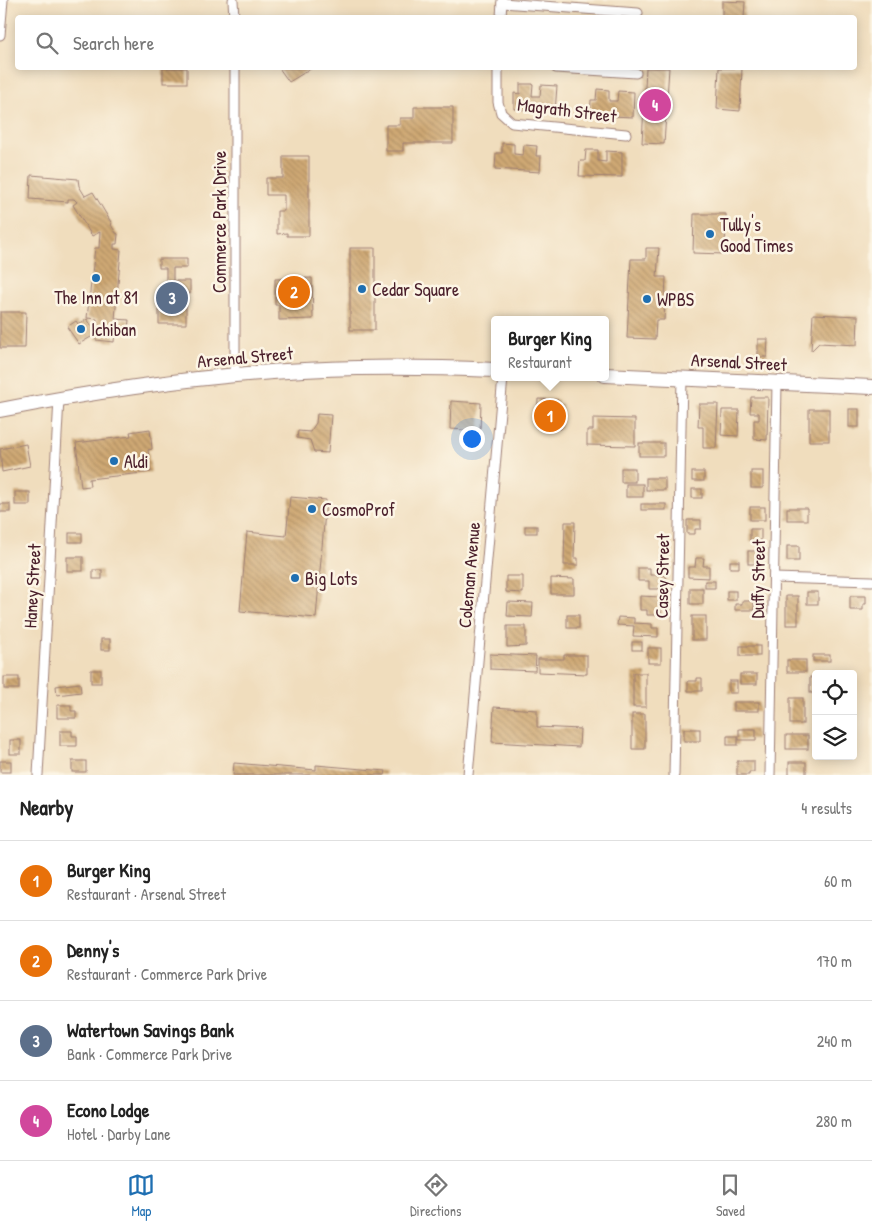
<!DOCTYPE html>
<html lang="en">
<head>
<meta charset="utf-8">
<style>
	body { margin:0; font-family:"Patrick Hand",sans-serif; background:#f6f6f6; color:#222 }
	.controls { position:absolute; right:15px; bottom:15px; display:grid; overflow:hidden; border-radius:5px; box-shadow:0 2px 12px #0003 }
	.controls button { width:45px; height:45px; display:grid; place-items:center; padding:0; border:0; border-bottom:1px solid #e0e0e0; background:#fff; color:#222; font:25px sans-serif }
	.you { position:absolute; left:471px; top:438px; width:18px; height:18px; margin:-12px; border:4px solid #fff; border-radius:50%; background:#1a73e8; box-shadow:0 0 0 8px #1a73e833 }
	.badge { display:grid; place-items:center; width:32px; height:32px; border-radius:50%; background:#1f6fb2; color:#fff; font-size:16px; font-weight:700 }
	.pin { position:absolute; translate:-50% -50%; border:2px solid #fff; box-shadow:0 1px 5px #0006 }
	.popup { position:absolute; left:491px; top:316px; width:118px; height:65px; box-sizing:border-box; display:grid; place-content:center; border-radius:5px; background:#fff; filter:drop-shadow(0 1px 4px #0005); font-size:16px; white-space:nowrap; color:#767676 }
	.popup b { font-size:19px; color:#222 }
	.popup::after { content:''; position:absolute; left:50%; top:100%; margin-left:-10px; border:10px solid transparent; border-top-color:#fff }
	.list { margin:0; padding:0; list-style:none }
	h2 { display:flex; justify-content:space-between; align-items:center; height:65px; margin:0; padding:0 20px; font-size:21px }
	h2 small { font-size:16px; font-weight:400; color:#767676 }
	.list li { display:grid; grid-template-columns:32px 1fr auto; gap:15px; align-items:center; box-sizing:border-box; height:80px; padding:0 20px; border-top:1px solid #e0e0e0 }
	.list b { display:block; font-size:19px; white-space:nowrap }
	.list p { margin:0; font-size:16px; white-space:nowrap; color:#767676 }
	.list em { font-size:16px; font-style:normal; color:#767676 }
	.icon { flex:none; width:28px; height:28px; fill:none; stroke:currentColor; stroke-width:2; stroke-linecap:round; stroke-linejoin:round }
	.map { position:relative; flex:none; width:872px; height:775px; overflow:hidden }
	.search { position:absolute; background:#fff; box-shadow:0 2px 12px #0003; left:15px; right:15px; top:15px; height:55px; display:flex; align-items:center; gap:12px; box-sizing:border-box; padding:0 18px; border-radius:5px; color:#767676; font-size:19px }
	.sheet { height:385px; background:#fff }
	nav { display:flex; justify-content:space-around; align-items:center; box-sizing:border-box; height:70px; border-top:1px solid #e0e0e0; background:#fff; font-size:14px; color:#767676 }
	nav a { display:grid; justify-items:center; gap:2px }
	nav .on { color:#1f6fb2 }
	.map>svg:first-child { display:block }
</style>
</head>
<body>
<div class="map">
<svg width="872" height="775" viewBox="0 0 872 775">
	<defs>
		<pattern id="building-back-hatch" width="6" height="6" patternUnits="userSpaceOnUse" patternTransform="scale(1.25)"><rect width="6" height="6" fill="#cfa974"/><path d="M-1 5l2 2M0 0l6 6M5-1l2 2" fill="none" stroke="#aa895f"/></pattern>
	</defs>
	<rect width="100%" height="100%" fill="#fcf5e5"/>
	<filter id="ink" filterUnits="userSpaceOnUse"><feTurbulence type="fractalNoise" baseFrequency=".02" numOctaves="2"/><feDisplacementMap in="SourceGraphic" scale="10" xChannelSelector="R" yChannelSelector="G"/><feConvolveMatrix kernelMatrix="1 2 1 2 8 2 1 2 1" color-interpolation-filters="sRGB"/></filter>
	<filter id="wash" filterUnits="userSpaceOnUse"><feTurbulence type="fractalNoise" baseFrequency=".0096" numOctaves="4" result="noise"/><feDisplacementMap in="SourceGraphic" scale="20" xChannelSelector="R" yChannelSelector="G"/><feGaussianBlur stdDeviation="1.12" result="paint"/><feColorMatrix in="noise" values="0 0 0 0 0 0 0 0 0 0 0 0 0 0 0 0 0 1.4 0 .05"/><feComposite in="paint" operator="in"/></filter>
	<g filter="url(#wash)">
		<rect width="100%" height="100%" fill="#f0ddbd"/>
		<g id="blocks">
			<g fill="url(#building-back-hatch)">
				<path d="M722 1 745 2 744 18H722Z"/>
				<rect x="163" y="68" width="24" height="15"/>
				<path d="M279 68H312L289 82Z"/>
				<path d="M646 68H669L664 144 642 143Z"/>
				<path d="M719 68H742L740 111 717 109Z"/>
				<path d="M520 84H533L532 96H540L541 85 557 86 555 112 514 109V93L520 94Z"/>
				<path d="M597 89 609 90V101H617L618 91 634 92 633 117 590 115 591 100H596Z"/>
				<path d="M414 107H453V143H403V151H386V125H400V118H414Z"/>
				<path d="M502 143 514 144V154L523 155 524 145 537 146 536 156H541L540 172 495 169 496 153H502Z"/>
				<path d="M586 150H598V161L606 162V151L622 152V177L579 176 580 161H585Z"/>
				<path d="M283 156H309V236H287V233L277 234V211H284V195H266V178H283Z"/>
				<path d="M31 175 78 179 79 186 85 196 93 192 112 224 111 225 116 233 118 234 117 244H114V249L121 250 115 319 129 320 128 330 115 329 114 342 96 340V334L79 344 67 327 76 321 79 325 87 319 96 332 97 319 87 318 95 248H99L100 232 92 236 73 205 77 202 74 199H68V202L30 199Z"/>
				<path d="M694 214H726L725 254 693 253Z"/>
				<rect x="350" y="248" width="25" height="82"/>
				<path d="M646 248H659L657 277H666L664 320H656L655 339 627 338 631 259H646Z"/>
				<path d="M159 259H187V268H173V281H190V294H186V324H159V285H166V268H159Z"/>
				<path d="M312 278 313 319 279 320V305H275V279Z"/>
				<path d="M0 312H26L25 348H0Z"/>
				<path d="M813 314 858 316 857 345 819 343 811 351Z"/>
				<path d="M758 339H768L767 357H758Z"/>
				<path d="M751 397H768L767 440 754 439V420H759V413H750Z"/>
				<path d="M538 399 558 400 557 404H562L561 429 537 428Z"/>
				<path d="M451 401 481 403 480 431 450 429Z"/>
				<path d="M699 404H718L716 448H703V427H698Z"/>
				<rect x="809" y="409" width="20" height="32"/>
				<rect x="849" y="409" width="10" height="18"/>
				<path d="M722 410H739L738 436 721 435Z"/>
				<path d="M317 414 331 415 328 453 314 452 310 440 297 438 298 431 310 432 316 423Z"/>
				<path d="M593 418 635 419V446L587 445V430H593Z"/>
				<path d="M150 429 152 449 148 450 151 472 89 479 90 486 81 487 76 443 131 436 130 432Z"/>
				<rect x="639" y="443" width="25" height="13"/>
				<path d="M26 444 30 466 2 472 0 449Z"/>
				<rect x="621" y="468" width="14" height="14"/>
				<rect x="751" y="471" width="12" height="17"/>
				<rect x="692" y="472" width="12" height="9"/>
				<rect x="646" y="478" width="19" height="12"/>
				<rect x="626" y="484" width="17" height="13"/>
				<rect x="692" y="489" width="10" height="9"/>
				<rect x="15" y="492" width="15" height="13"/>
				<path d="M290 497 326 500 316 618 240 611 247 532 286 536Z"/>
				<rect x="0" y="504" width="10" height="8"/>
				<rect x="641" y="504" width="25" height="6"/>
				<rect x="750" y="507" width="15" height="13"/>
				<rect x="787" y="508" width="20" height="12"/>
				<path d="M687 520H701V529H695V534H687Z"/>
				<path d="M565 522H575L574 558H578V565H564Z"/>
				<rect x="525" y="526" width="12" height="7"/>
				<rect x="750" y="529" width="11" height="12"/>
				<rect x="69" y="533" width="13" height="9"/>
				<rect x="787" y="546" width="12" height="15"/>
				<rect x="748" y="551" width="14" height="13"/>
				<rect x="67" y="557" width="16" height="14"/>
				<path d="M696 558H704L703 566H709V578L688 577V567H695Z"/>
				<rect x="730" y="561" width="9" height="7"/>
				<path d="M638 568H650V575H666V589H649V581H638Z"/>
				<rect x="93" y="570" width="9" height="9"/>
				<path d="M506 576H523V593L506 592Z"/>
				<path d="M551 578 574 579V594H551Z"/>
				<rect x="705" y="581" width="10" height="7"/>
				<rect x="690" y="588" width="13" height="16"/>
				<rect x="727" y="591" width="9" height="9"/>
				<rect x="807" y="592" width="11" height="12"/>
				<path d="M640 596 661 597V615H647V610H640Z"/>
				<rect x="786" y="596" width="12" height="29"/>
				<path d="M850 596H866V604H863V610H850Z"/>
				<path d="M742 601H754V610H735V604H742Z"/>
				<path d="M508 602 533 603 532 617 507 616Z"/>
				<rect x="567" y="615" width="12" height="13"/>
				<rect x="692" y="616" width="14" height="24"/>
				<path d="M618 617 634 618V623L652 624V628H658V637L633 636 634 626 617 625Z"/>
				<path d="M507 626H526V646L507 647Z"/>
				<rect x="101" y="639" width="9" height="11"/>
				<rect x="632" y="642" width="10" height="8"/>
				<rect x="740" y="646" width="20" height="10"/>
				<rect x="648" y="648" width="13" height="15"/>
				<path d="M490 654 536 656 535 671 490 669Z"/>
				<path d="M564 655H587V674L538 672V659H564Z"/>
				<rect x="813" y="655" width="17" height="6"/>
				<rect x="787" y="660" width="19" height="12"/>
				<rect x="91" y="670" width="10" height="13"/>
				<rect x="633" y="673" width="13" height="34"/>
				<rect x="740" y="674" width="17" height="10"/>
				<rect x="4" y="677" width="15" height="12"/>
				<rect x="810" y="677" width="6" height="16"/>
				<path d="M697 678H702V691H688V681H697Z"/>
				<rect x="729" y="681" width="8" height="12"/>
				<path d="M80 683 81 692 57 695 56 686Z"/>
				<rect x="790" y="698" width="13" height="26"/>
				<rect x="734" y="702" width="25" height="9"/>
				<path d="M57 705H71V711H76V718H57Z"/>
				<path d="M494 707 537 710V727L580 729 579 747 492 742Z"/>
				<rect x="632" y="714" width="13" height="35"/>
				<rect x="684" y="729" width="16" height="12"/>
				<rect x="739" y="729" width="17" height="11"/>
				<path d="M60 731H72V736H77V746H60Z"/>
				<rect x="786" y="735" width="22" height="14"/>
				<rect x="727" y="736" width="11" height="9"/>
				<rect x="10" y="740" width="11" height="14"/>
				<rect x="0" y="761" width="11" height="11"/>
				<rect x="72" y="761" width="14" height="11"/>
				<path d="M737 761H754V772H749V775H737Z"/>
				<rect x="789" y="762" width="17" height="13"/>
				<path d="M234 763 316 770V765L386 771 385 775H233Z"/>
			</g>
		</g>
	</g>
	<g filter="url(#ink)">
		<use href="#blocks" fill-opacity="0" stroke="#9d7e74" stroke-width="1"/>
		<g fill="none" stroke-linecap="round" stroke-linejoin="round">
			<g stroke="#9d7e74" stroke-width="11">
				<g id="minor">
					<path d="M233 0 234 18"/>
					<path d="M502 3 638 13"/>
					<path d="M501 18 502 0"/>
					<path d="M0 35 3 0"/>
					<path d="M235 68V376"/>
					<path d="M498 68V102L501 113 512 123 626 134"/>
					<path d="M556 68 636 73"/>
					<path d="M774 578 872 581"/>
					<path d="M38 775 59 399"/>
					<path d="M468 775 503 377"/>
					<path d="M674 775 682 378"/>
					<path d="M770 775 777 383"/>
				</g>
			</g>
			<g stroke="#9d7e74" stroke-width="16">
				<g id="trunk">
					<path d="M605 375 872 387"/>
					<path d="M0 410C117 387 239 370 358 368 404 367 449 368 495 370"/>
				</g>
			</g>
			<use href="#minor" stroke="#fff" stroke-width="9"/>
			<use href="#trunk" stroke="#fff" stroke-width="14"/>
		</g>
	</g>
	<g fill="#1f6fb2" stroke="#fcf5e5" stroke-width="2">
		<circle cx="710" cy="234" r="5"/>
		<circle cx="96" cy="278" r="5"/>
		<circle cx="362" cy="289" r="5"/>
		<circle cx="647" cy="299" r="5"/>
		<circle cx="81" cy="329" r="5"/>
		<circle cx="114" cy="461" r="5"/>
		<circle cx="312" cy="509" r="5"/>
		<circle cx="295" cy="578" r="5"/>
	</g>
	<g text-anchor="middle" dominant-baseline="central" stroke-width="5" stroke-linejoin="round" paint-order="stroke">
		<g font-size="18" fill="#4a1f2b" stroke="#fcf5e5">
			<text transform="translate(567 110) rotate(7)">Magrath Street</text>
			<text transform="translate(219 222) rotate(-90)">Commerce Park Drive</text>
			<text transform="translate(245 357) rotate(-5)">Arsenal Street</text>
			<text transform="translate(739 362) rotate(3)">Arsenal Street</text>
			<text transform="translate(469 575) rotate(-85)">Coleman Avenue</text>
			<text transform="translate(662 576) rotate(-89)">Casey Street</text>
			<text transform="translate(758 579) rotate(-89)">Duffy Street</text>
			<text transform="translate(32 586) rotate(-87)">Haney Street</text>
		</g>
		<g font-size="18" fill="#4a1f2b" stroke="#fcf5e5" text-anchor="start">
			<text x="720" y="224">Tully's<tspan x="720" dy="21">Good Times</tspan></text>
			<text x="372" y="289">Cedar Square</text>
			<text x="96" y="297" text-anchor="middle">The Inn at 81</text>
			<text x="657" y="299">WPBS</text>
			<text x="91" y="329">Ichiban</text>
			<text x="124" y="461">Aldi</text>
			<text x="322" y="509">CosmoProf</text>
			<text x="305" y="578">Big Lots</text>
		</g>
	</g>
</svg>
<div class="controls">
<button><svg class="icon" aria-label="locate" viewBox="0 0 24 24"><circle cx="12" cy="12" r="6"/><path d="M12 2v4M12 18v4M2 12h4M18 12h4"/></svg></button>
<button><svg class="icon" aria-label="layers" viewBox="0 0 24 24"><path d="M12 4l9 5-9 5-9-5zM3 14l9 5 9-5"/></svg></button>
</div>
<div class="you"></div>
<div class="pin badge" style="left:550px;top:416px;background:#e8710a">1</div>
<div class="popup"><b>Burger King</b>Restaurant</div>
<div class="pin badge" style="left:294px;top:292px;background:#e8710a">2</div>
<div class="pin badge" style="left:172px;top:298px;background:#5c6f8a">3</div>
<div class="pin badge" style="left:655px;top:105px;background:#d1479c">4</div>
<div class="search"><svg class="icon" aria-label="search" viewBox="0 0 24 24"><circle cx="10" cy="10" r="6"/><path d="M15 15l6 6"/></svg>Search here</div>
</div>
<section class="sheet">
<h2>Nearby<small>4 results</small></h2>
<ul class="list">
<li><span class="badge" style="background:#e8710a">1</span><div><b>Burger King</b><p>Restaurant · Arsenal Street</p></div><em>60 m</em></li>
<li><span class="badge" style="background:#e8710a">2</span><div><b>Denny's</b><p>Restaurant · Commerce Park Drive</p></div><em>170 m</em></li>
<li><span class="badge" style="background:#5c6f8a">3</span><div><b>Watertown Savings Bank</b><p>Bank · Commerce Park Drive</p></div><em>240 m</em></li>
<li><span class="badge" style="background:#d1479c">4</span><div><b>Econo Lodge</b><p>Hotel · Darby Lane</p></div><em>280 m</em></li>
</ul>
</section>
<nav>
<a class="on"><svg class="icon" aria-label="map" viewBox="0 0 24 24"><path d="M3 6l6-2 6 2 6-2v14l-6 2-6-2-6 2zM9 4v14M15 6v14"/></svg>Map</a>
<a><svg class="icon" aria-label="directions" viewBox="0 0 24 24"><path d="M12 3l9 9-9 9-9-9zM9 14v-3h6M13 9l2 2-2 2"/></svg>Directions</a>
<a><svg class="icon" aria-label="saved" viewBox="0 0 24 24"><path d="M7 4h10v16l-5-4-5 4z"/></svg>Saved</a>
</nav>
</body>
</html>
